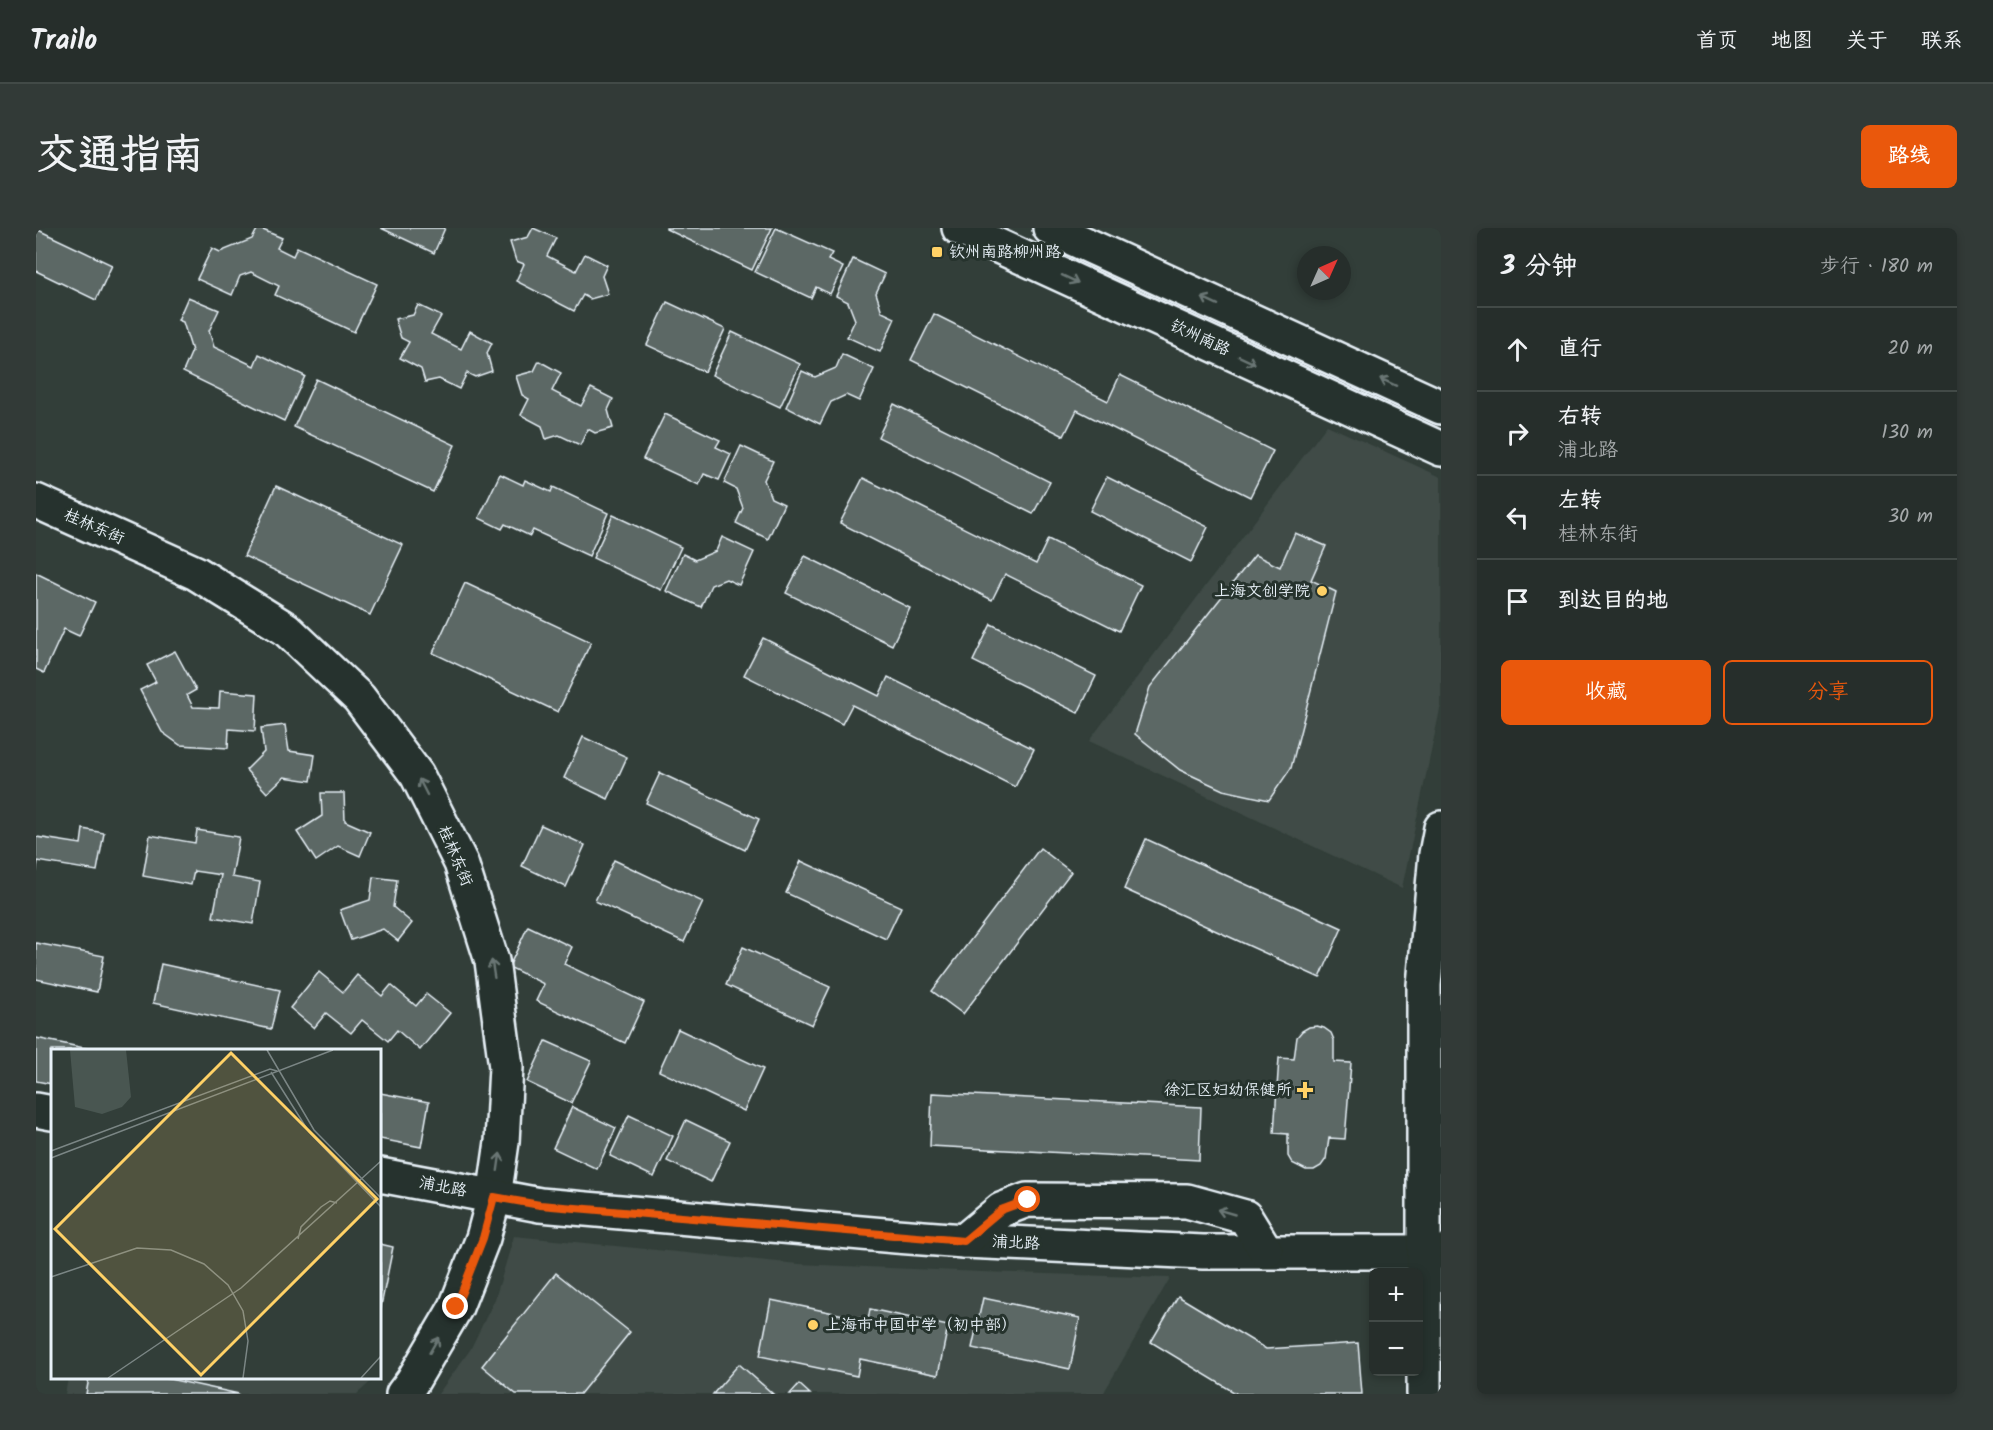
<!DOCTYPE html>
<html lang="zh">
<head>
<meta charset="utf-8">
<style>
	body { margin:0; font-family:Kalam,"LXGW WenKai TC",sans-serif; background:#323a37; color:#f1f3f6 }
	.controls { position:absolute; right:18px; bottom:18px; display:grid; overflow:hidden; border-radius:9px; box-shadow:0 3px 9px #0003 }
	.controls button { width:54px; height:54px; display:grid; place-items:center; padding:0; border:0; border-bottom:2px solid #424a47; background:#262e2b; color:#f1f3f6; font:30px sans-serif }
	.compass { position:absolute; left:1261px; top:18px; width:54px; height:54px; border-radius:50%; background:#262e2b; box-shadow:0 3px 9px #0003; rotate:45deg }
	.stop { position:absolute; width:18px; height:18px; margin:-14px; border:4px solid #ea580c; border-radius:50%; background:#fff }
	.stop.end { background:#ea580c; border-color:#fff; box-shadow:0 2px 6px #0008 }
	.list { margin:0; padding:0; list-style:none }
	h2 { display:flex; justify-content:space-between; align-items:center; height:78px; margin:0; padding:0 24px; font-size:26px }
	h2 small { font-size:20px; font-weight:400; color:#a4a8a9 }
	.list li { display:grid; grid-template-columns:39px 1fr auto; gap:18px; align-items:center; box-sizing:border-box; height:84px; padding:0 24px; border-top:2px solid #424a47 }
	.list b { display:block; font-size:22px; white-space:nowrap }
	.list p { margin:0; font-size:20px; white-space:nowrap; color:#a4a8a9 }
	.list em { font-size:20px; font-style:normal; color:#a4a8a9 }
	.actions { display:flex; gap:12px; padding:18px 24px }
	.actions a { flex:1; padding:14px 0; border:2px solid #ea580c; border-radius:9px; text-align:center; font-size:21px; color:#ea580c }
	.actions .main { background:#ea580c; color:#fff }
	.icon { flex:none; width:33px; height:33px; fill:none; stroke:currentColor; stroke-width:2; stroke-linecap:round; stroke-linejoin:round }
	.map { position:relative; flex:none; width:1405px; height:1166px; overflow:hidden; border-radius:9px }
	header { display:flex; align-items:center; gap:36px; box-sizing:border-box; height:84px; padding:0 30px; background:#262e2b; border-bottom:2px solid #424a47 }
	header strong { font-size:28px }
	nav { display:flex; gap:33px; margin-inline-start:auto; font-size:21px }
	.intro { display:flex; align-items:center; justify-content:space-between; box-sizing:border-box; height:144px; padding:0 36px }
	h1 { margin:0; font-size:42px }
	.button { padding:15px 27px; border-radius:9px; background:#ea580c; color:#fff; font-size:21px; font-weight:700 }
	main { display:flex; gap:36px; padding:0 36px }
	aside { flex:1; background:#262e2b; border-radius:9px; box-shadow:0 3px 9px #0003 }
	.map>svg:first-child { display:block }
</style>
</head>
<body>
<header>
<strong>Trailo</strong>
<nav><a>首页</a><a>地图</a><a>关于</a><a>联系</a></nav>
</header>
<div class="intro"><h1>交通指南</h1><a class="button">路线</a></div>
<main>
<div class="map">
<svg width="1405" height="1166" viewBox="0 0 1405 1166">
	<rect width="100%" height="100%" fill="#323e39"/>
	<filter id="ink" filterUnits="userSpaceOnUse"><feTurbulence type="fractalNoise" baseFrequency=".0167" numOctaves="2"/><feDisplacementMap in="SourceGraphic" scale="12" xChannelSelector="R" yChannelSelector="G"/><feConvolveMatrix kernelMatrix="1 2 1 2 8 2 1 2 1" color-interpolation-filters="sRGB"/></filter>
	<g filter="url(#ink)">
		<g fill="#3f4b46">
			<path d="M1291 197 1405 249V477L1366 660 1053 513Z"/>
			<path d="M478 1008 763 1036 946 1044 1134 1050 1067 1166H402L434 1122 459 1071Z"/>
			<path d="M32 1150H339L321 1166H29Z"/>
		</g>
		<g fill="#5c6865" stroke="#e8f1f8" stroke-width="1.5">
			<path d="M222 0 246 10 241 20 257 28 261 19 341 56 318 104 239 67 243 58 215 44 204 48 196 67 161 51 176 20 184 24 216 11Z"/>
			<path d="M345 0H409L398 25Z"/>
			<path d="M497 0 520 10 511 28 540 43 549 26 571 37 566 48 572 66 554 71 547 67 538 83 480 53 488 36 480 33 474 14 492 9Z"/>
			<path d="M630 0H736L716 42 630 1Z"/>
			<path d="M740 0 796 25 792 32 807 39 794 66 780 59 775 70 719 44Z"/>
			<path d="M0 1 76 37 60 72 0 43Z"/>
			<path d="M817 31 849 46 840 65 846 84 859 90 844 124 811 109 819 92 812 74 800 68Z"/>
			<path d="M152 69 183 82 173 103 178 119 218 138 223 126 269 148 248 193 147 144 156 123 147 94 142 92Z"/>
			<path d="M631 74 689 101 669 144 611 117Z"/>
			<path d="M382 77 405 88 395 106 425 121 434 103 456 115 451 125 456 143 439 149 431 145 423 161 403 151 389 154 385 141 364 130 373 114 365 110 359 91 377 87Z"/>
			<path d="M898 86 1072 173 1084 147 1237 223 1214 269 1041 182 1028 208 875 132Z"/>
			<path d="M696 104 764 136 744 179 676 147Z"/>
			<path d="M806 126 838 141 823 173 810 167 795 174 784 196 750 179 766 143 779 149 800 140Z"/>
			<path d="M503 133 525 145 516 163 545 178 555 160 577 171 572 182 577 200 559 205 552 201 544 217 523 207 510 211 506 198 485 187 493 171 486 167 480 148 498 143Z"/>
			<path d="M280 151 419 217 397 264 258 199Z"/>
			<path d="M858 176 1014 254 997 286 842 209Z"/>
			<path d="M629 186 684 212 680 219 695 226 683 252 668 246 663 257 607 231Z"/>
			<path d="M705 218 737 233 728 252 735 270 748 276 732 311 700 295 707 280 700 261 688 255Z"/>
			<path d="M464 246 487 257 489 252 515 264 517 259 572 285 553 328 497 302 494 308 469 296 466 301 443 290Z"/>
			<path d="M1071 249 1172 299 1155 334 1054 283Z"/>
			<path d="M827 250 1000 336 1012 311 1105 357 1083 403 969 346 956 372 804 295Z"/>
			<path d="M240 258 367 317 334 387 208 328Z"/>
			<path d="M577 287 645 319 625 362 557 330Z"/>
			<path d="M1259 305 1290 318 1275 352 1300 364 1255 540 1233 572 1187 562 1144 542 1099 506 1114 459 1219 327 1244 339Z"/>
			<path d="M686 309 718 324 703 357 690 351 675 357 665 379 630 363 647 326 659 332 680 323Z"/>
			<path d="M769 328 874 380 856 417 750 365Z"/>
			<path d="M0 345 59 374 43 408 28 401 8 445 0 441Z"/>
			<path d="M429 355 555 414 522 484 397 425Z"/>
			<path d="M955 396 1060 448 1042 485 937 433Z"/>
			<path d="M727 410 843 468 852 449 998 521 979 559 816 477 806 496 708 447Z"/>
			<path d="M139 423 160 462 151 467 157 479 183 480 184 463 221 466 219 503 193 501 192 520 144 517 126 504 104 462 120 454 111 437Z"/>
			<path d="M249 497 253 523 279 527 275 553 248 549 231 565 210 542 228 524 225 500Z"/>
			<path d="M547 509 591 529 572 571 528 550Z"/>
			<path d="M624 545 723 591 709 622 610 575Z"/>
			<path d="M285 565H308L309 593 334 604 324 628 302 618 280 633 261 604 286 588Z"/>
			<path d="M505 597 549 617 530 659 486 638Z"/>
			<path d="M47 601 68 605 61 643 2 633 0 647V609L45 616Z"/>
			<path d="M161 602 203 609 196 649 224 654 217 696 177 689 185 647 158 643 155 657 107 648 114 607 159 615Z"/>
			<path d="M1110 611 1306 700 1284 750 1088 661Z"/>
			<path d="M1004 620 1035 644 927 786 896 763Z"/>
			<path d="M578 632 667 674 648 714 559 673Z"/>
			<path d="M765 633 865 679 850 711 750 665Z"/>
			<path d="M337 649 361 652 357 679 376 695 362 713 347 701 315 712 304 682 334 672Z"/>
			<path d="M492 698 536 719 528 736 608 774 589 815 500 773 508 756 473 739Z"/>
			<path d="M0 715 68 728 61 764 0 751Z"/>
			<path d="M707 719 794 759 776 797 690 757Z"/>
			<path d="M125 736 244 762 235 801 117 775Z"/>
			<path d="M283 744 307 764 321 747 346 768 355 757 380 778 390 766 414 785 384 822 361 802 352 813 326 792 315 805 290 785 278 800 254 780Z"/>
			<path d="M1281 798 1288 800 1295 805 1298 812V834L1315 835 1309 911 1293 910 1290 931 1285 938 1278 942H1270L1256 935 1252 928V906L1238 905 1243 830 1258 831 1261 809 1266 803 1273 799Z"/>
			<path d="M642 801 727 841 708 883 623 843Z"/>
			<path d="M0 810 58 822H16V856L0 853Z"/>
			<path d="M510 813 555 833 535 875 491 854Z"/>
			<path d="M344 865 393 874 385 919 344 911Z"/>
			<path d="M896 865 1165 879 1163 932 894 918Z"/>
			<path d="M536 879 580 900 561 941 517 920Z"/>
			<path d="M593 887 637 908 618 949 574 928Z"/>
			<path d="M650 892 694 913 675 954 631 933Z"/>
			<path d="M344 1016 357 1019 344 1083Z"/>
			<path d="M520 1045 594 1104 544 1166H480L446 1138Z"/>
			<path d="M1142 1068 1230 1121 1322 1115 1326 1166H1201L1115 1114Z"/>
			<path d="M947 1070 1044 1090 1034 1141 936 1120Z"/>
			<path d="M735 1072 832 1092 834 1081 912 1098 902 1147 824 1131 821 1148 724 1128Z"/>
			<path d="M703 1136 737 1166H677Z"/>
			<path d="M53 1150H129L203 1166H50Z"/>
			<path d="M763 1156 774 1166H754Z"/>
		</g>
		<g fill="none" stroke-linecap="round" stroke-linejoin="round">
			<g stroke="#e8f1f8" stroke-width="38">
				<g id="minor">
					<path d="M923 0 1405 221"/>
					<path d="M1014 0 1405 179"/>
					<path d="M0 273 160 345 250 401 323 470 381 547 425 635 456 733 470 839 466 914 458 969 447 1010 420 1079 376 1154 367 1166"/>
					<path d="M0 882 16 885"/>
					<path d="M344 947 504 977 860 1008 928 1013 1167 1024H1405"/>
					<path d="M928 1013 965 982 991 972 1151 973 1209 989 1230 1023"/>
					<path d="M1388 1166V757L1400 626 1405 600"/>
				</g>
			</g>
			<use href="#minor" stroke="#26332d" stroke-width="33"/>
		</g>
		<defs><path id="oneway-shaft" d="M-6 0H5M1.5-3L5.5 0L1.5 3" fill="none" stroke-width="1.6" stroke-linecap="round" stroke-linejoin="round" transform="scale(1.5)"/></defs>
		<g stroke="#6a7674">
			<use href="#oneway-shaft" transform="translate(1034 51) rotate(25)"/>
			<use href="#oneway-shaft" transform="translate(1174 73) rotate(-155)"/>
			<use href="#oneway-shaft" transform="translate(1211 132) rotate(25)"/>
			<use href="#oneway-shaft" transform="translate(1352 154) rotate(-155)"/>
			<use href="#oneway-shaft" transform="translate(387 559) rotate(-117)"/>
			<use href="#oneway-shaft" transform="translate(457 741) rotate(-99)"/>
			<use href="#oneway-shaft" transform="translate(463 934) rotate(-82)"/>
			<use href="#oneway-shaft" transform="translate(1190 984) rotate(-164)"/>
			<use href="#oneway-shaft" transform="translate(398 1117) rotate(-60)"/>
		</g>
	</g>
	<g fill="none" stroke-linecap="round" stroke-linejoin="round" filter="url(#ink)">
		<path stroke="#ea580c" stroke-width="8" d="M420 1079 447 1010 458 969 504 977 928 1013 965 982 992 972"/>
	</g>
	<g fill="#ffd166" stroke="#26332d" stroke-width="2">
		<rect x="895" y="18" width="12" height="12" rx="3"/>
		<circle cx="1286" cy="363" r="6"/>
		<path d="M1266 853h6v6h6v6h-6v6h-6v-6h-6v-6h6z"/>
		<circle cx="777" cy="1097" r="6"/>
	</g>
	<g text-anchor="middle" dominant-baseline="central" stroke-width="6" stroke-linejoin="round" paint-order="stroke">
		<g font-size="16" fill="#e8f1f8" stroke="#26332d" text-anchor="start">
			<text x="913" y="24">钦州南路柳州路</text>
			<text x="1274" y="363" text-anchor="end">上海文创学院</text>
			<text x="1256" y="862" text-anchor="end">徐汇区妇幼保健所</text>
			<text x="789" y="1097">上海市中国中学（初中部）</text>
		</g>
		<g font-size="16" fill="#e8f1f8" stroke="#26332d">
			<text transform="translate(1164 110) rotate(25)">钦州南路</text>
			<text transform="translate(58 299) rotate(24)">桂林东街</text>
			<text transform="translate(419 628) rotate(67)">桂林东街</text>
			<text transform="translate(407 959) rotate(11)">浦北路</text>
			<text transform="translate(980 1015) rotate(3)">浦北路</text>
		</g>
	</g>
	<g transform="translate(15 821)">
		<rect width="330" height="330" fill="#323e39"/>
		<path d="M19 1H75L80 48 71 58 51 65 24 58Z" fill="#495651"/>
		<path fill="none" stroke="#7b8685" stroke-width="1.5" d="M216 1 263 81 330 149M220 23 258 83 330 158M0 102 219 20 226 22M0 109 282 1M247 190 250 178 270 158 279 152 286 154M0 228 86 199 120 201 153 215 177 236 192 262 197 292 192 329M57 329 190 239 330 112M310 329 330 307"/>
		<path fill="#ffd166" fill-opacity="0.15" stroke="#ffd166" stroke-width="3" d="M180 4 326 150 150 326 4 180Z"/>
		<rect width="330" height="330" fill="none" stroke="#e8f1f8" stroke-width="3"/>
	</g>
</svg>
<div class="controls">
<button>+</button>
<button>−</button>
</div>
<svg class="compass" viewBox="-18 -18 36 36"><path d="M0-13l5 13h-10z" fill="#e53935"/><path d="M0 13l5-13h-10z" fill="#a4a8a9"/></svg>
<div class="stop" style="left:992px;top:972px"></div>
<div class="stop end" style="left:420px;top:1079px"></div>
</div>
<aside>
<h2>3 分钟<small>步行 · 180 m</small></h2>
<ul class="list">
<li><svg class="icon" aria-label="ahead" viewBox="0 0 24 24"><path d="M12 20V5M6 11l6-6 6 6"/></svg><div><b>直行</b></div><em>20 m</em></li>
<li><svg class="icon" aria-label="right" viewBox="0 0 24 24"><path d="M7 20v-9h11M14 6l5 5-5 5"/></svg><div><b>右转</b><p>浦北路</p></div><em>130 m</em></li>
<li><svg class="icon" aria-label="left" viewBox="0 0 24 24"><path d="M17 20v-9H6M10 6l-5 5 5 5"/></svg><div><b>左转</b><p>桂林东街</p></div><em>30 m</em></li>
<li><svg class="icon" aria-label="arrive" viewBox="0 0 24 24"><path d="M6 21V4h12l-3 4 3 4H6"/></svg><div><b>到达目的地</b></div></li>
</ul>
<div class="actions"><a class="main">收藏</a><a>分享</a></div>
</aside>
</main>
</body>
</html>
